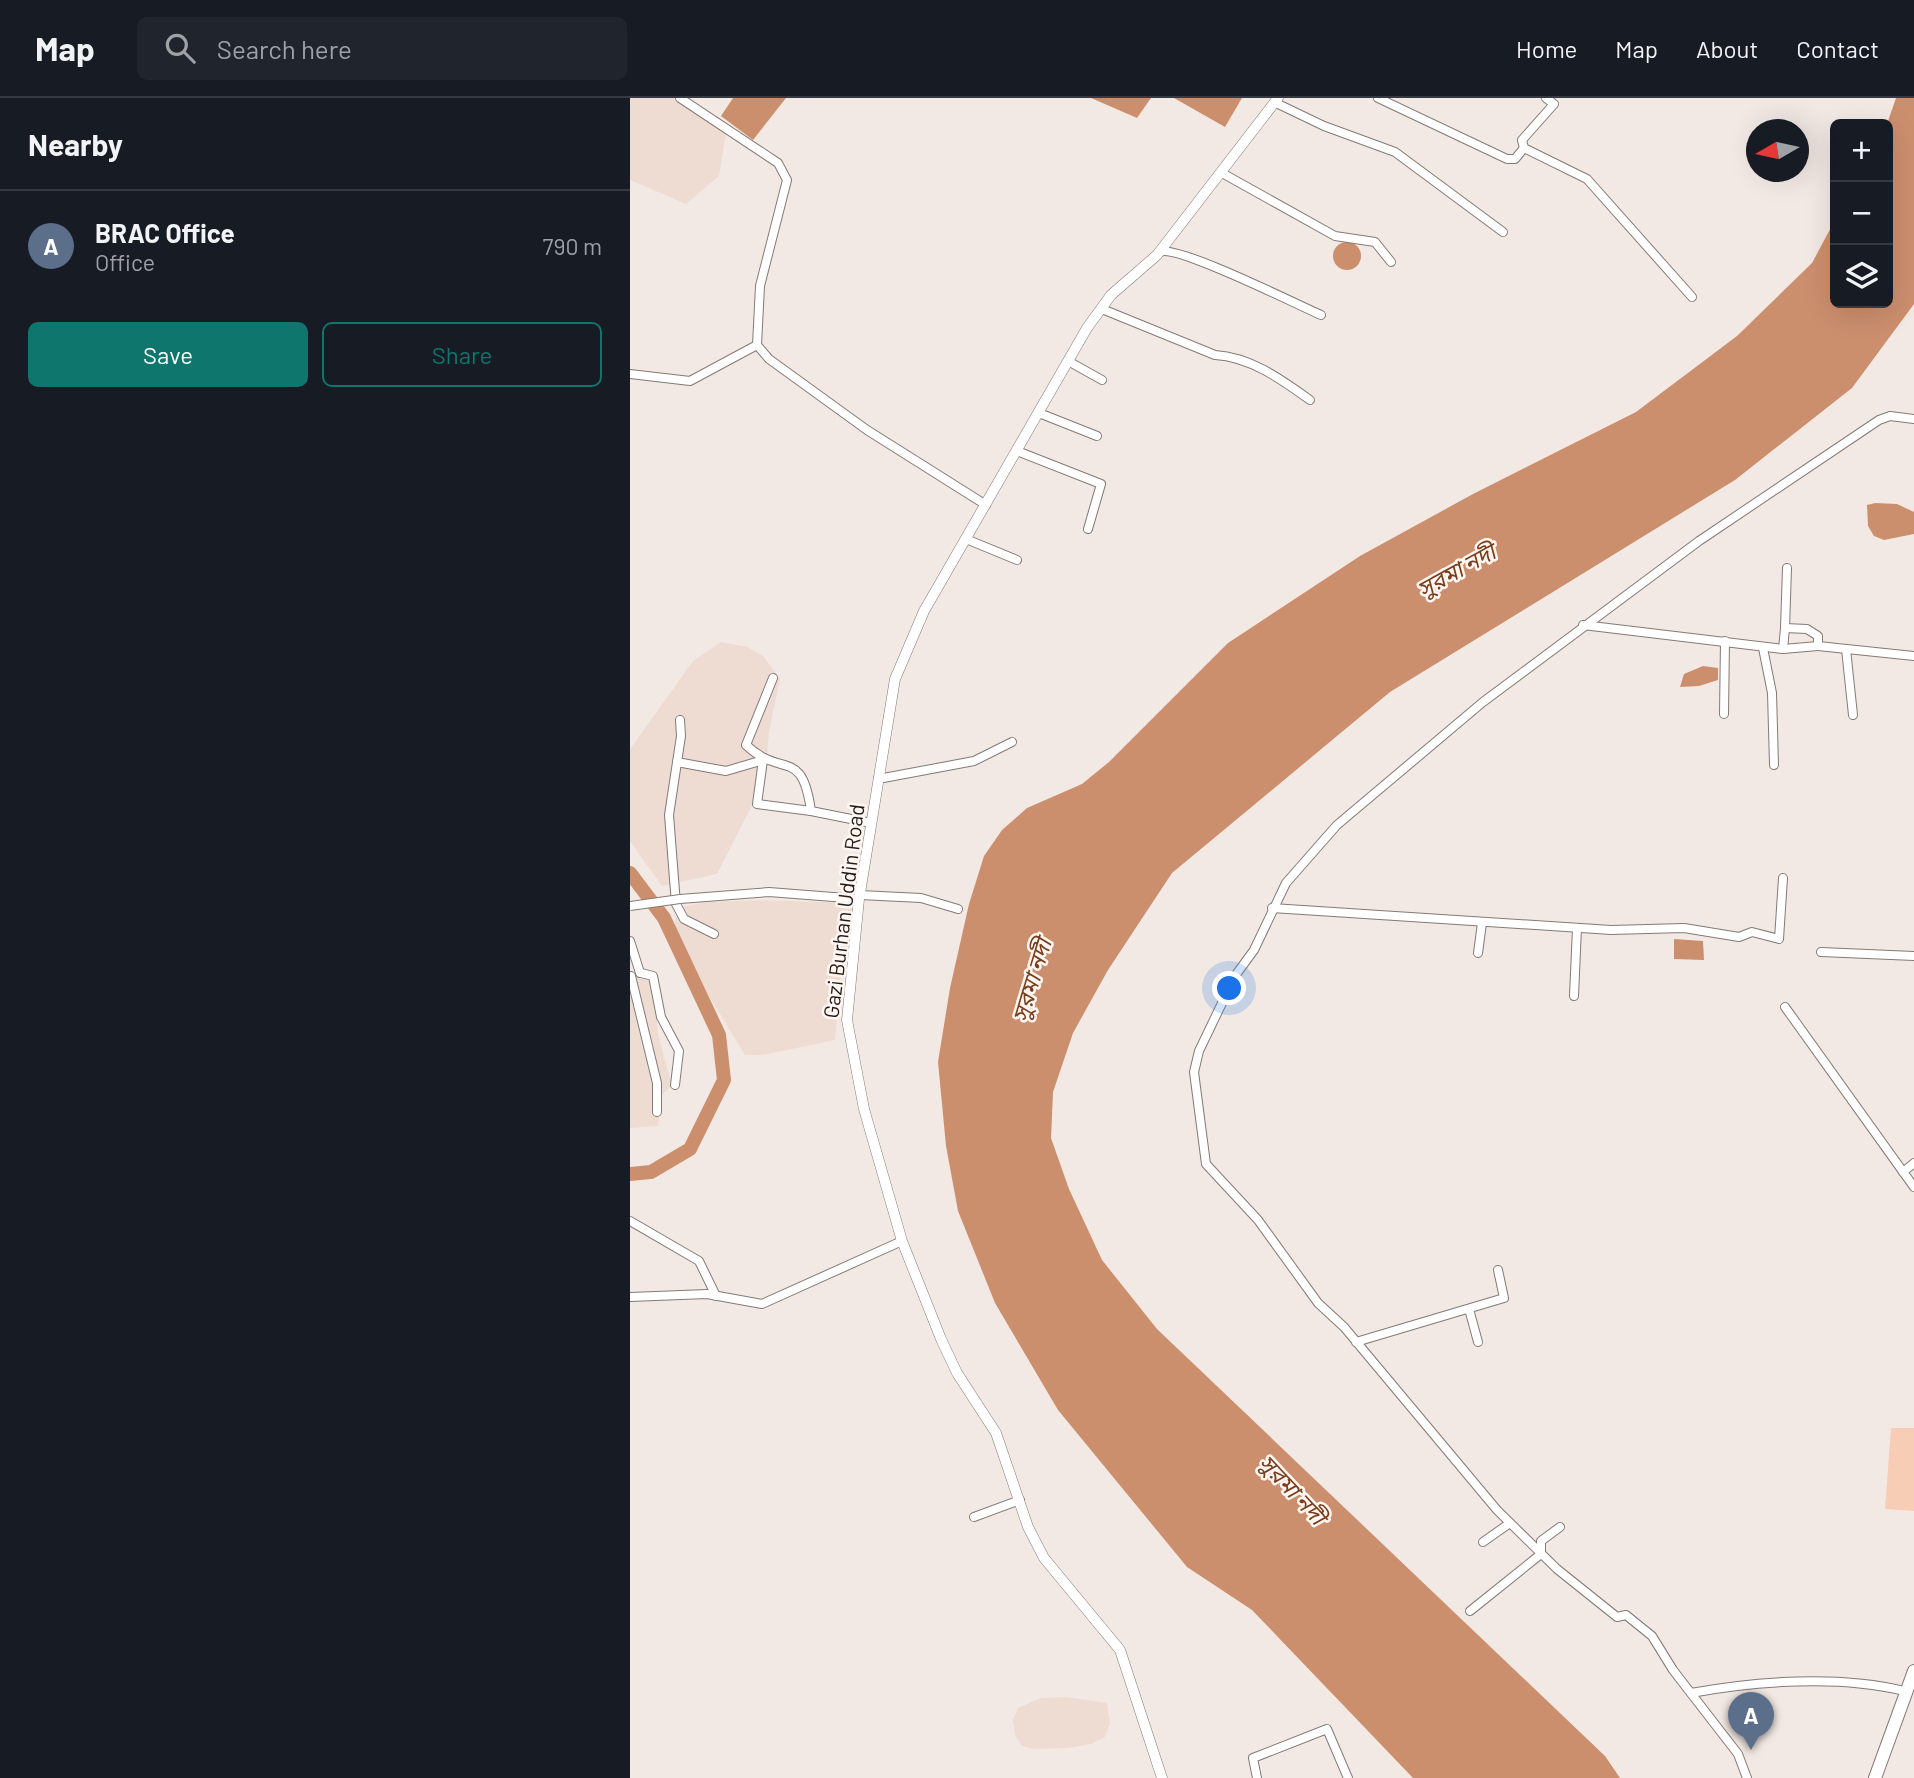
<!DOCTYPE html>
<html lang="en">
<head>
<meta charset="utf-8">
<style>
	body { margin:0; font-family:Barlow,"Noto Sans Bengali",sans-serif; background:#20242c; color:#f1f3f6 }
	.controls { position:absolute; right:21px; top:21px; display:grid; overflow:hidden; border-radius:10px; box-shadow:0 7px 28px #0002 }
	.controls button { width:63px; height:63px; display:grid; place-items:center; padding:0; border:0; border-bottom:2px solid #363941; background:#171b24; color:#f1f3f6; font:35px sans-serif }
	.compass { position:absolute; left:1116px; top:21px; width:63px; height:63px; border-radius:50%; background:#171b24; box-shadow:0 7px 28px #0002; rotate:261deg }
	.you { position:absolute; left:600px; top:891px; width:24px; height:24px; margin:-18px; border:5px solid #fff; border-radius:50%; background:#1a73e8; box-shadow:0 0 0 10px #1a73e833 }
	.badge { display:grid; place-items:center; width:46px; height:46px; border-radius:50%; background:#0f766e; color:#fff; font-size:23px; font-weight:700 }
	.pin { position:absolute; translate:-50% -58px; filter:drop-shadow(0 2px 4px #0008) }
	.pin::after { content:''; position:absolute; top:37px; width:24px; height:21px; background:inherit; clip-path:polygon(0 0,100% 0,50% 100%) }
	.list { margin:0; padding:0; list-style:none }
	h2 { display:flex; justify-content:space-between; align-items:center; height:91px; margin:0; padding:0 28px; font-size:30px }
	h2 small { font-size:23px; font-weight:400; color:#9ea1a6 }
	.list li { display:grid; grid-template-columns:46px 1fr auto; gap:21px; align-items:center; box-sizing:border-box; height:112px; padding:0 28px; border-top:2px solid #363941 }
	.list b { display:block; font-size:26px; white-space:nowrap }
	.list p { margin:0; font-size:23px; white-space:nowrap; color:#9ea1a6 }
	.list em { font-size:23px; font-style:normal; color:#9ea1a6 }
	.actions { display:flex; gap:14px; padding:21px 28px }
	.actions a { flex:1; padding:16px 0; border:2px solid #0f766e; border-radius:10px; text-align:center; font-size:24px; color:#0f766e }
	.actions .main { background:#0f766e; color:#fff }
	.icon { flex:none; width:38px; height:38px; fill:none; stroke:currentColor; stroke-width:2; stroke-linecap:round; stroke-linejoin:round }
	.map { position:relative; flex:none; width:1284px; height:1680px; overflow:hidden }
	header { display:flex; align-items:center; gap:42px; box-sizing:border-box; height:98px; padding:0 35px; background:#171b24; border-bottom:2px solid #363941 }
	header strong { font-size:33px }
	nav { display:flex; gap:38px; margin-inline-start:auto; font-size:24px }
	.search { width:490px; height:63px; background:#20242c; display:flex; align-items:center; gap:18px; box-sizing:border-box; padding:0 24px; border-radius:10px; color:#9ea1a6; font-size:26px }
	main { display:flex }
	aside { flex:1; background:#171b24 }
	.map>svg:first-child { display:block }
</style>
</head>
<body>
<header>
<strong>Map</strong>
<div class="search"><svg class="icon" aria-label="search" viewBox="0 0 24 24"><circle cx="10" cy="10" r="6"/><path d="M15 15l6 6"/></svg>Search here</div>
<nav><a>Home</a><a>Map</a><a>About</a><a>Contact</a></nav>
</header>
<main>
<aside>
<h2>Nearby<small></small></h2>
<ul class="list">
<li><span class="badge" style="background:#5c6f8a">A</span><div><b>BRAC Office</b><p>Office</p></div><em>790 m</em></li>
</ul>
<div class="actions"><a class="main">Save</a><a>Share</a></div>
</aside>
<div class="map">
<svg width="1284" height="1680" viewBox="0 0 1284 1680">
	<rect width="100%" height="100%" fill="#f3e9e4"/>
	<g fill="#eedcd3">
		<path d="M0 0H46L96 35 89 78 56 106 0 82Z"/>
		<path d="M91 544 118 549 134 559 150 581 139 634 135 682 87 776 32 788 0 743V651L63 563Z"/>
		<path d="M129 802 224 805 210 884 205 942 133 957H115L43 839 47 810 76 804Z"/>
		<path d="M14 873 25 897 28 937 42 987 32 997 28 1028 0 1030V877Z"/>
		<path d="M436 1599 477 1605 480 1626 475 1639 461 1646 438 1650 404 1651 392 1648 385 1637 383 1622 388 1610 411 1600Z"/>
	</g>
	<path fill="#f8cdb6" d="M1261 1330H1284V1413L1255 1411Z"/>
	<g fill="#cc8f6e">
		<path d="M103 0H156L123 42 91 18Z"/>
		<path d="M461 0H521L507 20Z"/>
		<path d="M544 0H612L595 29Z"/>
		<path d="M1266 0H1284V206L1222 290 1105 382 760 594 542 775 478 872 443 935 423 994 421 1040 439 1091 472 1162 527 1231 975 1658 990 1680H783L622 1512 557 1469 428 1312 365 1205 328 1113 316 1048 308 964 320 890 339 806 354 758 372 732 397 710 452 686 479 664 598 545 730 458 843 396 1006 314 1107 238 1182 165 1205 122V205H1258L1257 26Z"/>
		<circle cx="717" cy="158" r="14"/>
		<path d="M1245 405 1267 406 1284 414V436L1254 442 1244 438 1238 428 1237 407Z"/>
		<path d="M1073 568 1088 570V582L1069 588 1050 589 1054 576Z"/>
		<path d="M1044 841 1073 843 1074 862 1044 861Z"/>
	</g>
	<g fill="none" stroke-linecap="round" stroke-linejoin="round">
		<path stroke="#cc8f6e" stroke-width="14" d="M0 775 34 820 89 937 94 982 60 1051 21 1074 0 1076"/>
		<g stroke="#837a76" stroke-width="10">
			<g id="minor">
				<path d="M50 0 148 65 157 82 130 188 127 247 139 261 237 332 356 407"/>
				<path d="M748 0 877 61H885L894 50"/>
				<path d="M916 0 924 6 892 42 894 50 957 81 1062 199"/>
				<path d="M646 5 694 28 765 54 873 134"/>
				<path d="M592 75 705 138 745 144 761 164"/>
				<path d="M530 154C546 146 668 207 691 217"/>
				<path d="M472 211 585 257C621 259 652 282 680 302"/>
				<path d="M438 263 472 282"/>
				<path d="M0 276 60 283 127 247"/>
				<path d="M409 315 467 338"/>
				<path d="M387 353 471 386 458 431"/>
				<path d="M336 441 387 462"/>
				<path d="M953 527 1153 551 1155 530 1177 531 1188 538V548L1284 558"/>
				<path d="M1155 530 1157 470"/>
				<path d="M1133 550 1142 595 1144 667"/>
				<path d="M1153 551 1188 548"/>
				<path d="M1216 551 1223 617"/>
				<path d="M143 580 116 647C152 681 172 648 181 713L241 725"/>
				<path d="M1094 616 1095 543"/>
				<path d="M50 622 51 638 39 717 46 806 54 821 84 836"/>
				<path d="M133 662 127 706 181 713"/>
				<path d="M47 664 96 673 133 662"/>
				<path d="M248 681 344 663 382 644"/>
				<path d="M230 797 291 800 328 811"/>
				<path d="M50 801 139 794 229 801"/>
				<path d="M642 810 981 832 1054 830 1109 839 1122 834 1149 841 1153 780"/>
				<path d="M0 843 10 875"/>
				<path d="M1191 854 1284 858"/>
				<path d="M848 855 852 825"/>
				<path d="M11 875 23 878 31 919 49 953 45 987"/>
				<path d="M1 878 27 985V1014"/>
				<path d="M944 898 947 830"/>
				<path d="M1155 909 1284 1089"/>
				<path d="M1273 1074 1284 1065"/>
				<path d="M0 1123 69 1163 86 1198"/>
				<path d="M0 1199 77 1196 132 1206 272 1143"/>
				<path d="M839 1211 848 1244"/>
				<path d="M726 1244 874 1200 868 1172"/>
				<path d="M344 1419 390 1402"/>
				<path d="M853 1444 880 1425"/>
				<path d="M840 1513 911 1456V1443L930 1429"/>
				<path d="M1061 1595C1127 1583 1209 1577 1274 1593"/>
				<path d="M627 1680 623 1660 697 1631 718 1680"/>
				<path d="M1117 1680 1108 1656 1043 1572 1022 1538 996 1517 987 1519 927 1471 867 1412 714 1229 688 1205 628 1122 576 1066 564 974 569 953 605 878 624 852 656 785 707 727 853 604 1069 443 1249 322 1260 318 1284 321"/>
			</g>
		</g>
		<g stroke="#837a76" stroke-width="11">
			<path id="tertiary" d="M532 1680 490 1552 414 1460 398 1429 366 1335 327 1275 311 1241 272 1143 234 1011 217 922 229 801 265 581 294 513 457 230 481 197 527 157 648 0"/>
		</g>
		<g stroke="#837a76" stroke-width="14">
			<path id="primary" d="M1245 1680 1284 1573"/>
		</g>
		<use href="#minor" stroke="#fff" stroke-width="8"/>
		<use href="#tertiary" stroke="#fff" stroke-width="10"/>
		<use href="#primary" stroke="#fff" stroke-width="12"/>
		<g stroke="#837a76" stroke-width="10" stroke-linecap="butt">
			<path id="minor-bridge" d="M0 808 50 801"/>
		</g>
		<use href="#minor-bridge" stroke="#fff" stroke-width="8"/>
	</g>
	<g text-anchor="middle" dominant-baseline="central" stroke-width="5" stroke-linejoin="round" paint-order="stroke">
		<g font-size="21" fill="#1f1b19" stroke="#fff6f2">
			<text transform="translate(213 813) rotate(-83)">Gazi Burhan Uddin Road</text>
		</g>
		<g font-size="23" font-style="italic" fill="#783d1a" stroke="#fff6f2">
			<text transform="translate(826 472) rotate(-29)">সুরমা নদী</text>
			<text transform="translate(401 882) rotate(-73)">সুরমা নদী</text>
			<text transform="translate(663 1391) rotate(47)">সুরমা নদী</text>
		</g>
	</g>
</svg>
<div class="controls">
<button>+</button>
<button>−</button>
<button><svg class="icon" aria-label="layers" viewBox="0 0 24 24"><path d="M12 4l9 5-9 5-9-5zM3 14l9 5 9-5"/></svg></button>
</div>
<svg class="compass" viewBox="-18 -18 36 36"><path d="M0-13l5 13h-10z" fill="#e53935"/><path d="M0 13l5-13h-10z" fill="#9ea1a6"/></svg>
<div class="you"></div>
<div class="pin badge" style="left:1121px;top:1652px;background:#5c6f8a">A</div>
</div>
</main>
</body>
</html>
